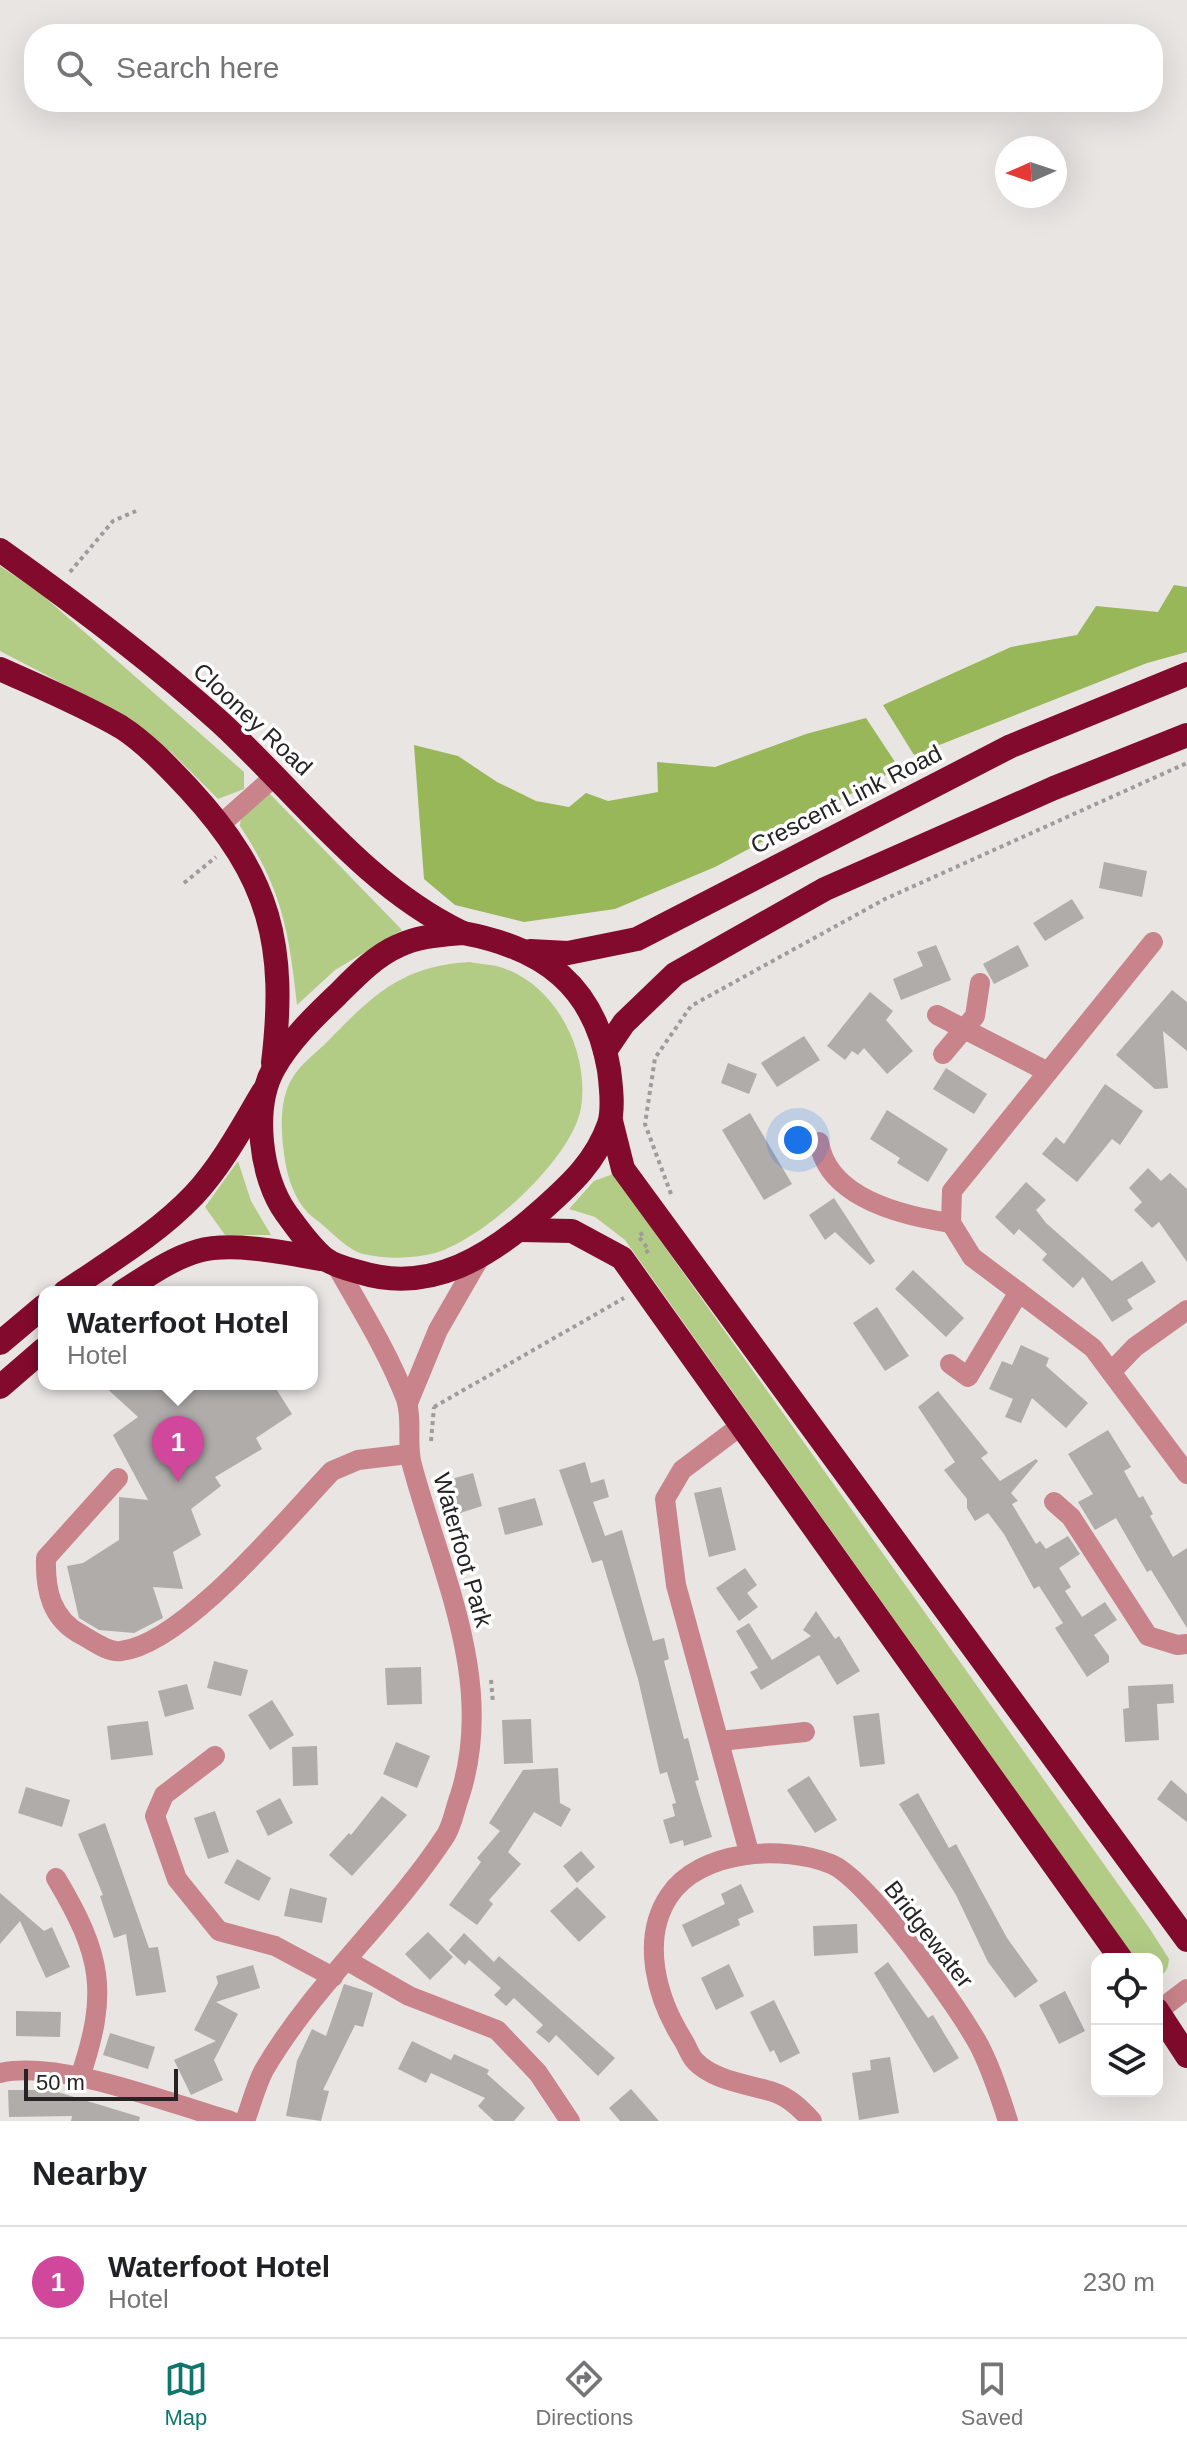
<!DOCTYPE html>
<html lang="en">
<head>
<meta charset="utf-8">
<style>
	body { margin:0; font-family:Helvetica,sans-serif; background:#f6f6f6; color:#202124 }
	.controls { position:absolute; right:24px; bottom:24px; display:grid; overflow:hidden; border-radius:16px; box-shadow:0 8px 32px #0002 }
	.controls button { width:72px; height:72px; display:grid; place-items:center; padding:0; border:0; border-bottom:2px solid #e0e0e0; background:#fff; color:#202124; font:40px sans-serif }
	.compass { position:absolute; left:995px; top:136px; width:72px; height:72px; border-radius:50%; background:#fff; box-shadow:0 8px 32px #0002; rotate:267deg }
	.scale { position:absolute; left:24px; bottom:20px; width:154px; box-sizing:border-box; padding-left:8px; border:4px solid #252323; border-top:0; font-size:22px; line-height:28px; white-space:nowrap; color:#252323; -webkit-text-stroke:6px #fff; paint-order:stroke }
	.you { position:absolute; left:798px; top:1140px; width:28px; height:28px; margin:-20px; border:6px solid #fff; border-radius:50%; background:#1a73e8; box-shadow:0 0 0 12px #1a73e833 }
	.badge { display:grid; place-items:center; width:52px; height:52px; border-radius:50%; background:#0f766e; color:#fff; font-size:26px; font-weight:700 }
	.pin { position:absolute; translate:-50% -66px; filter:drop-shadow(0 2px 4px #0008) }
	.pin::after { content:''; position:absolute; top:42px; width:28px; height:24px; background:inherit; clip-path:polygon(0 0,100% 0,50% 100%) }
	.popup { position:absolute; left:38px; top:1286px; width:280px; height:104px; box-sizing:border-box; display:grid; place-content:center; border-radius:16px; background:#fff; filter:drop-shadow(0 2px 6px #0005); font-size:26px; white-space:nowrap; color:#757577 }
	.popup b { font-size:30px; color:#202124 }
	.popup::after { content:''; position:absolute; left:50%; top:100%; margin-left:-16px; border:16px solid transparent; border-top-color:#fff }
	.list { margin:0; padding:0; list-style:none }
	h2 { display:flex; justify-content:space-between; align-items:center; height:104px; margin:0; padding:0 32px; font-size:34px }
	h2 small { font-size:26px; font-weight:400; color:#757577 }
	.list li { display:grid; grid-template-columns:52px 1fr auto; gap:24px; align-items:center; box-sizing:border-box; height:112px; padding:0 32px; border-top:2px solid #e0e0e0 }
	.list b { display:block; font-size:30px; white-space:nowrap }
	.list p { margin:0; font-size:26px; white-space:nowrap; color:#757577 }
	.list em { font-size:26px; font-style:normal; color:#757577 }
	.icon { flex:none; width:44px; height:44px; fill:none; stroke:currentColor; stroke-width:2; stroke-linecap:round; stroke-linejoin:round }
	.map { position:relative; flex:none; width:1187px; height:2121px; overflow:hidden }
	.search { position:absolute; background:#fff; box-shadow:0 8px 32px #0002; left:24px; right:24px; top:24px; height:88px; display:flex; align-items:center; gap:20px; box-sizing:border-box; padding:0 28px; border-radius:32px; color:#757577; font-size:30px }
	.sheet { height:216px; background:#fff }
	nav { display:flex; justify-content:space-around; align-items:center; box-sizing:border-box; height:112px; border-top:2px solid #e0e0e0; background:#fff; font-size:22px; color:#757577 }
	nav a { display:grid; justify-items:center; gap:4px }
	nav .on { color:#0f766e }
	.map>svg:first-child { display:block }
</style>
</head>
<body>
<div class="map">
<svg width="1187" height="2121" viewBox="0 0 1187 2121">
	<rect width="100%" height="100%" fill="#e9e5e3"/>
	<g fill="#b2cc86">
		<path d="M0 566 40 593 244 772V789L218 799 171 752 92 699 0 651Z"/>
		<path d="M268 792 402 930 335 970 297 1005C289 931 282 889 240 826L241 815Z"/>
		<path d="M470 962C479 964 490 964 500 967 556 984 590 1052 581 1108 572 1159 484 1239 435 1253 413 1259 385 1259 363 1254 347 1250 328 1228 314 1218 297 1205 288 1181 285 1160 281 1135 278 1100 293 1077 301 1064 316 1053 327 1042 373 995 401 966 470 962Z"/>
		<path d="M238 1161 251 1201 271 1235H225L205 1207Z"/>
		<path d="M613 1174 1150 1929 1169 1959C1168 1967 1167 1975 1157 1975V1959H1135L625 1240 595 1217 569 1209 594 1181Z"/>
	</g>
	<g fill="#97b759">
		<path d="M1174 585 1187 587V652L1147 663 914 755 883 705 1011 647 1077 635 1096 606 1158 612Z"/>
		<path d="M866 718 899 768 715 867 615 909 524 922 455 905 424 879 414 745 458 756 497 782 536 801 569 807 586 793 608 801 658 792 657 762 715 767 806 734Z"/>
	</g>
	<g fill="#afacaa">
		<path d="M1104 862 1147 871 1142 897 1099 888Z"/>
		<path d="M1072 899 1084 918 1045 941 1033 923Z"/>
		<path d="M936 945 951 980 901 1000 893 979 923 966 917 952Z"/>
		<path d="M1018 945 1029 966 994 984 983 964Z"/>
		<path d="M1172 990 1187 1002V1051L1163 1031 1168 1088 1155 1089 1116 1055Z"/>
		<path d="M870 992 893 1011 886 1020 913 1051 887 1074 864 1048 858 1055 852 1051 845 1060 827 1046Z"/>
		<path d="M804 1036 820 1060 777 1087 761 1063Z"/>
		<path d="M728 1063 757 1074 749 1094 721 1083Z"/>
		<path d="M946 1068 987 1094 974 1114 933 1089Z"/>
		<path d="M1105 1084 1143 1111 1120 1145 1112 1139 1077 1182 1042 1154 1056 1137 1064 1144Z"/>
		<path d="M887 1110 948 1149 928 1182 897 1163 900 1158 870 1139Z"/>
		<path d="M750 1113 792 1184 764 1200 722 1130Z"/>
		<path d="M1148 1168 1161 1181 1170 1173 1187 1189V1262L1159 1222 1152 1228 1134 1210 1142 1202 1129 1188Z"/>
		<path d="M1026 1182 1046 1200 1036 1210 1046 1223 1112 1281 1142 1261 1156 1282 1127 1300 1133 1309 1112 1322 1083 1277 1073 1288 1042 1260 1047 1254 1019 1229 1014 1235 995 1217Z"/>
		<path d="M834 1198 875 1261 870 1265 835 1232 825 1240 809 1215Z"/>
		<path d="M913 1270 964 1318 946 1337 895 1289Z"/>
		<path d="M877 1307 909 1356 885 1371 853 1323Z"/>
		<path d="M1021 1345 1049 1358 1046 1366 1088 1403 1066 1428 1032 1398 1021 1423 1005 1417 1013 1399 989 1389 1002 1361 1012 1365Z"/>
		<path d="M102 1384H273L292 1414 256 1438 262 1449 215 1477 221 1486 191 1509 201 1535 173 1552 183 1589 153 1587 163 1618 134 1633 99 1630 79 1618 67 1566 83 1563 119 1540V1497L148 1500 113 1435 138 1417Z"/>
		<path d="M938 1391 988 1453 981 1458 1000 1481 1036 1459 1038 1461 1011 1493 1018 1501 1012 1504 1036 1544 1040 1541 1046 1549 1068 1536 1080 1554 1059 1568 1071 1587 1065 1591 1082 1617 1105 1602 1117 1620 1094 1635 1109 1656V1662L1087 1677 1055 1628 1063 1623 1039 1586 1034 1589 1004 1534 988 1513 975 1521 967 1508V1499L944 1470 955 1462 918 1407Z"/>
		<path d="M1108 1430 1131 1467 1124 1471 1139 1498 1143 1496 1153 1514 1150 1516 1173 1557 1187 1548V1628L1151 1570 1147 1572 1116 1518 1095 1530 1078 1502 1093 1494 1068 1454Z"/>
		<path d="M585 1462 591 1483 604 1479 609 1497 593 1502 605 1536 622 1530 653 1641 664 1638 669 1659 664 1661 684 1739 688 1738 699 1780 695 1781 712 1837 684 1846 683 1840 670 1844 663 1820 675 1816 672 1804 676 1803 667 1772 660 1774 638 1679 602 1560 592 1563 559 1470Z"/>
		<path d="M473 1473 482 1506 454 1515 444 1481Z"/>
		<path d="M721 1487 736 1550 709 1557 694 1493Z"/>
		<path d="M535 1498 543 1525 505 1535 498 1508Z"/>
		<path d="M745 1568 757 1585 747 1593 758 1607 739 1621 716 1588Z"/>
		<path d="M816 1611 835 1639 839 1636 860 1671 837 1685 819 1655 761 1690 750 1672 758 1668 736 1631 749 1623 772 1660 811 1636 803 1630Z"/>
		<path d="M214 1661 248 1670 241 1696 207 1688Z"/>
		<path d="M421 1667 422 1704 387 1705 385 1668Z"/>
		<path d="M187 1684 194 1709 165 1717 158 1691Z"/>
		<path d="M1173 1684 1174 1703 1157 1704 1159 1740 1125 1742 1123 1709 1129 1708 1128 1686Z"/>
		<path d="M272 1700 294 1735 270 1750 248 1715Z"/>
		<path d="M879 1713 885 1764 860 1767 853 1716Z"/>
		<path d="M531 1719 533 1763 504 1764 502 1720Z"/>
		<path d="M148 1721 153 1755 111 1760 107 1726Z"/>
		<path d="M396 1742 430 1756 417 1788 383 1774Z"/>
		<path d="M317 1746 318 1785 293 1786 292 1747Z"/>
		<path d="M558 1768 560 1803 571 1809 561 1827 534 1812 508 1852 521 1864 489 1900 493 1904 477 1925 449 1905 481 1862 477 1858 500 1831 489 1823 523 1770Z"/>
		<path d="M809 1776 837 1820 815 1833 787 1790Z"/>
		<path d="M1171 1780 1187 1794V1822L1157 1799Z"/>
		<path d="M26 1787 70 1800 62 1827 18 1813Z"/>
		<path d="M918 1793 949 1848 956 1844 1007 1938 1038 1981 1015 1998 988 1962 956 1895 899 1804Z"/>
		<path d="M382 1796 407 1815 352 1876 329 1855 349 1833 351 1835Z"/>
		<path d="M280 1798 293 1823 268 1836 256 1811Z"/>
		<path d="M215 1811 229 1852 208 1859 194 1818Z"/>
		<path d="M105 1823 149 1948 158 1947 166 1992 136 1996 126 1934 114 1938 100 1896 103 1895 78 1834Z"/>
		<path d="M581 1851 595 1867 577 1883 563 1866Z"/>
		<path d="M237 1859 271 1878 259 1901 224 1883Z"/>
		<path d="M741 1884 754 1912 738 1919 740 1925 692 1947 682 1925 725 1904 721 1894Z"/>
		<path d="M577 1887 606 1917 579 1942 550 1911Z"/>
		<path d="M290 1888 327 1898 322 1923 284 1916Z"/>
		<path d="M0 1893 44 1931 52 1927 70 1967 46 1978 20 1921 0 1944Z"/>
		<path d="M857 1924 858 1953 814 1956 813 1926Z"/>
		<path d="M428 1932 453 1957 430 1980 405 1954Z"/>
		<path d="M464 1933 494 1962 499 1956 615 2058 598 2076 556 2035 549 2043 536 2032 543 2025 514 1998 506 2006 494 1995 501 1988 469 1960 465 1965 449 1950Z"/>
		<path d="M888 1962 928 2018 933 2015 959 2058 934 2073 874 1973Z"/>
		<path d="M729 1964 744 1996 716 2010 701 1978Z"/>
		<path d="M253 1965 260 1988 216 2002 238 2014 214 2060 223 2080 191 2095 174 2060 216 2041 194 2030 218 1983 216 1976Z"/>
		<path d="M344 1984 373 1993 363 2027 355 2025 323 2090 329 2091 321 2121 286 2116 297 2061 312 2029 326 2036Z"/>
		<path d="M1065 1991 1085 2031 1059 2044 1039 2005Z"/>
		<path d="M774 2000 800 2053 780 2063 774 2050 770 2052 750 2012Z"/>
		<path d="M16 2011 61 2012 60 2037 16 2036Z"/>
		<path d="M110 2033 155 2047 148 2069 103 2055Z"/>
		<path d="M412 2041 451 2060 454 2054 489 2070 487 2074 525 2108 514 2121H494L478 2106 485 2098 431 2073 426 2083 398 2069Z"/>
		<path d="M890 2057 899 2113 859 2120 852 2073 871 2070 870 2060Z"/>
		<path d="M631 2089 659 2121H620L609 2108Z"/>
		<path d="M8 2090H51L140 2117 139 2121H71L72 2116 9 2117Z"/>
	</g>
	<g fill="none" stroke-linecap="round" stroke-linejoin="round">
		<g stroke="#9f9b9a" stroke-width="4" stroke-dasharray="4 4" stroke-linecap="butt">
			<path d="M70 572 113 521 136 511"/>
			<path d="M184 883 216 857"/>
			<path d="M671 1194 645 1124 655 1058 691 1006 885 899 1187 763"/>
			<path d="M643 1233 638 1236 649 1250 643 1255"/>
			<path d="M434 1407 624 1298"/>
			<path d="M431 1441 434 1407"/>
			<path d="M491 1680 493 1703"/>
		</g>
		<g stroke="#c8848a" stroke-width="20">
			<path d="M221 824 275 776"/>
			<path d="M1153 942 952 1191 951 1223 972 1257 1093 1348 1187 1474"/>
			<path d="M937 1015 1046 1071"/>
			<path d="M943 1054 975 1016 980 983"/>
			<path d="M819 1142C828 1198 903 1216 951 1223"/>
			<path d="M950 1364 968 1377 1019 1292"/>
			<path d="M1111 1372 1135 1347 1187 1310"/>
			<path d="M408 1403 438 1330 479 1259"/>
			<path d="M739 1427 682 1470 665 1499 676 1585 749 1852"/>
			<path d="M118 1478 46 1558C45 1590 51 1619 82 1635 93 1641 108 1653 121 1651 184 1644 287 1518 332 1471L358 1460 408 1454"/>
			<path d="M1054 1502 1071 1517 1148 1636 1177 1645 1187 1644"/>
			<path d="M720 1741 805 1732"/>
			<path d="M215 1756 164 1795 155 1816 177 1879 219 1931 275 1946 333 1977"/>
			<path d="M56 1878C102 1955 109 1992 80 2077"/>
			<path d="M348 1961 409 1996 497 2030 538 2073 570 2121"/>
			<path d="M1158 2011 1187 1989"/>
			<path d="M0 2073C59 2059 171 2104 231 2121"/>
			<path d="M245 2121C251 2105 256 2085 264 2070 314 1984 392 1918 446 1835 453 1823 455 1808 460 1795 496 1682 441 1573 412 1465 406 1444 413 1420 406 1399 388 1352 361 1309 336 1265"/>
			<path d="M812 2121C801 2109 789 2097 773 2092 748 2084 714 2081 695 2061 690 2056 687 2046 683 2040 657 1999 640 1940 669 1896 700 1849 784 1845 831 1864 868 1879 960 2009 980 2047 992 2071 1000 2096 1008 2121"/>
		</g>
		<g stroke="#820b2d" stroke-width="24">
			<path d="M0 550C76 604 151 660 220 722 297 793 365 886 461 932"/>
			<path d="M0 669C40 687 83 705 121 727 146 743 169 768 189 789 271 878 287 945 273 1063"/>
			<path d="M463 933C544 948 595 986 609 1070 611 1086 614 1109 609 1124 596 1161 571 1184 543 1209 492 1255 431 1295 359 1272 348 1269 335 1266 325 1259 309 1246 298 1229 286 1213 260 1177 252 1107 274 1068 290 1040 314 1017 337 995 355 977 375 956 398 946 419 936 441 935 463 933Z"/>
			<path d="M530 951 568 953 637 939 1011 746 1187 674"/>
			<path d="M605 1051 624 1023 675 974 825 889 1054 788 1187 735"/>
			<path d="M611 1121 623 1169 1187 1940"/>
			<path d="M520 1230 572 1231 622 1258 1121 1959"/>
			<path d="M65 1292C109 1262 157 1234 194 1195 222 1165 242 1127 263 1092"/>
			<path d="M122 1292C146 1277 170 1259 198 1251 234 1241 291 1254 327 1260"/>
			<path d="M0 1343 44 1306"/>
			<path d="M0 1387 44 1349"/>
			<path d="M1157 2010 1187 2056"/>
		</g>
	</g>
	<g text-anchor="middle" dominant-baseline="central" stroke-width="7" stroke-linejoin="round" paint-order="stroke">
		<g font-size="24" fill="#252323" stroke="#fff">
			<text transform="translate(253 719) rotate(43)">Clooney Road</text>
			<text transform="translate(846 799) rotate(-27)">Crescent Link Road</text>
			<text transform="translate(463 1550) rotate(74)">Waterfoot Park</text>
			<text transform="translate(929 1934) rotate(52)">Bridgewater</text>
		</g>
	</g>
</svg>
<div class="controls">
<button><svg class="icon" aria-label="locate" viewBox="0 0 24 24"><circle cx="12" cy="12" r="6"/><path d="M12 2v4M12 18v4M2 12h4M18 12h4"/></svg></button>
<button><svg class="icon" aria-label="layers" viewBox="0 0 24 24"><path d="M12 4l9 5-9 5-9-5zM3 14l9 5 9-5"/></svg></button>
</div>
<svg class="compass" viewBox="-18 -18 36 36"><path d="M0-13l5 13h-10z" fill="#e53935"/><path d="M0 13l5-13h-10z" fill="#757577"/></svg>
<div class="scale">50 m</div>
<div class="you"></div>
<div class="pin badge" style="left:178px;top:1482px;background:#d1479c">1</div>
<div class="popup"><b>Waterfoot Hotel</b>Hotel</div>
<div class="search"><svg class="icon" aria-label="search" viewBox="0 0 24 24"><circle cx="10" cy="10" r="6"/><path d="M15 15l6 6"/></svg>Search here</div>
</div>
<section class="sheet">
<h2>Nearby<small></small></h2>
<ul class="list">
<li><span class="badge" style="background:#d1479c">1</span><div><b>Waterfoot Hotel</b><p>Hotel</p></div><em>230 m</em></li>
</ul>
</section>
<nav>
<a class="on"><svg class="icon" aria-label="map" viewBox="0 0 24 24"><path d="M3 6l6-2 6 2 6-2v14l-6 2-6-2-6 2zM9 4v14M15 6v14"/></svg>Map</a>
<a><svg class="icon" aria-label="directions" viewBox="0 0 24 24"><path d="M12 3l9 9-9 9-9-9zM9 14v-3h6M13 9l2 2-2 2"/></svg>Directions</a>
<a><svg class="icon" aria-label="saved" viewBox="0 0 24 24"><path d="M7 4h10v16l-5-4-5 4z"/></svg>Saved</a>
</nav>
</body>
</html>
